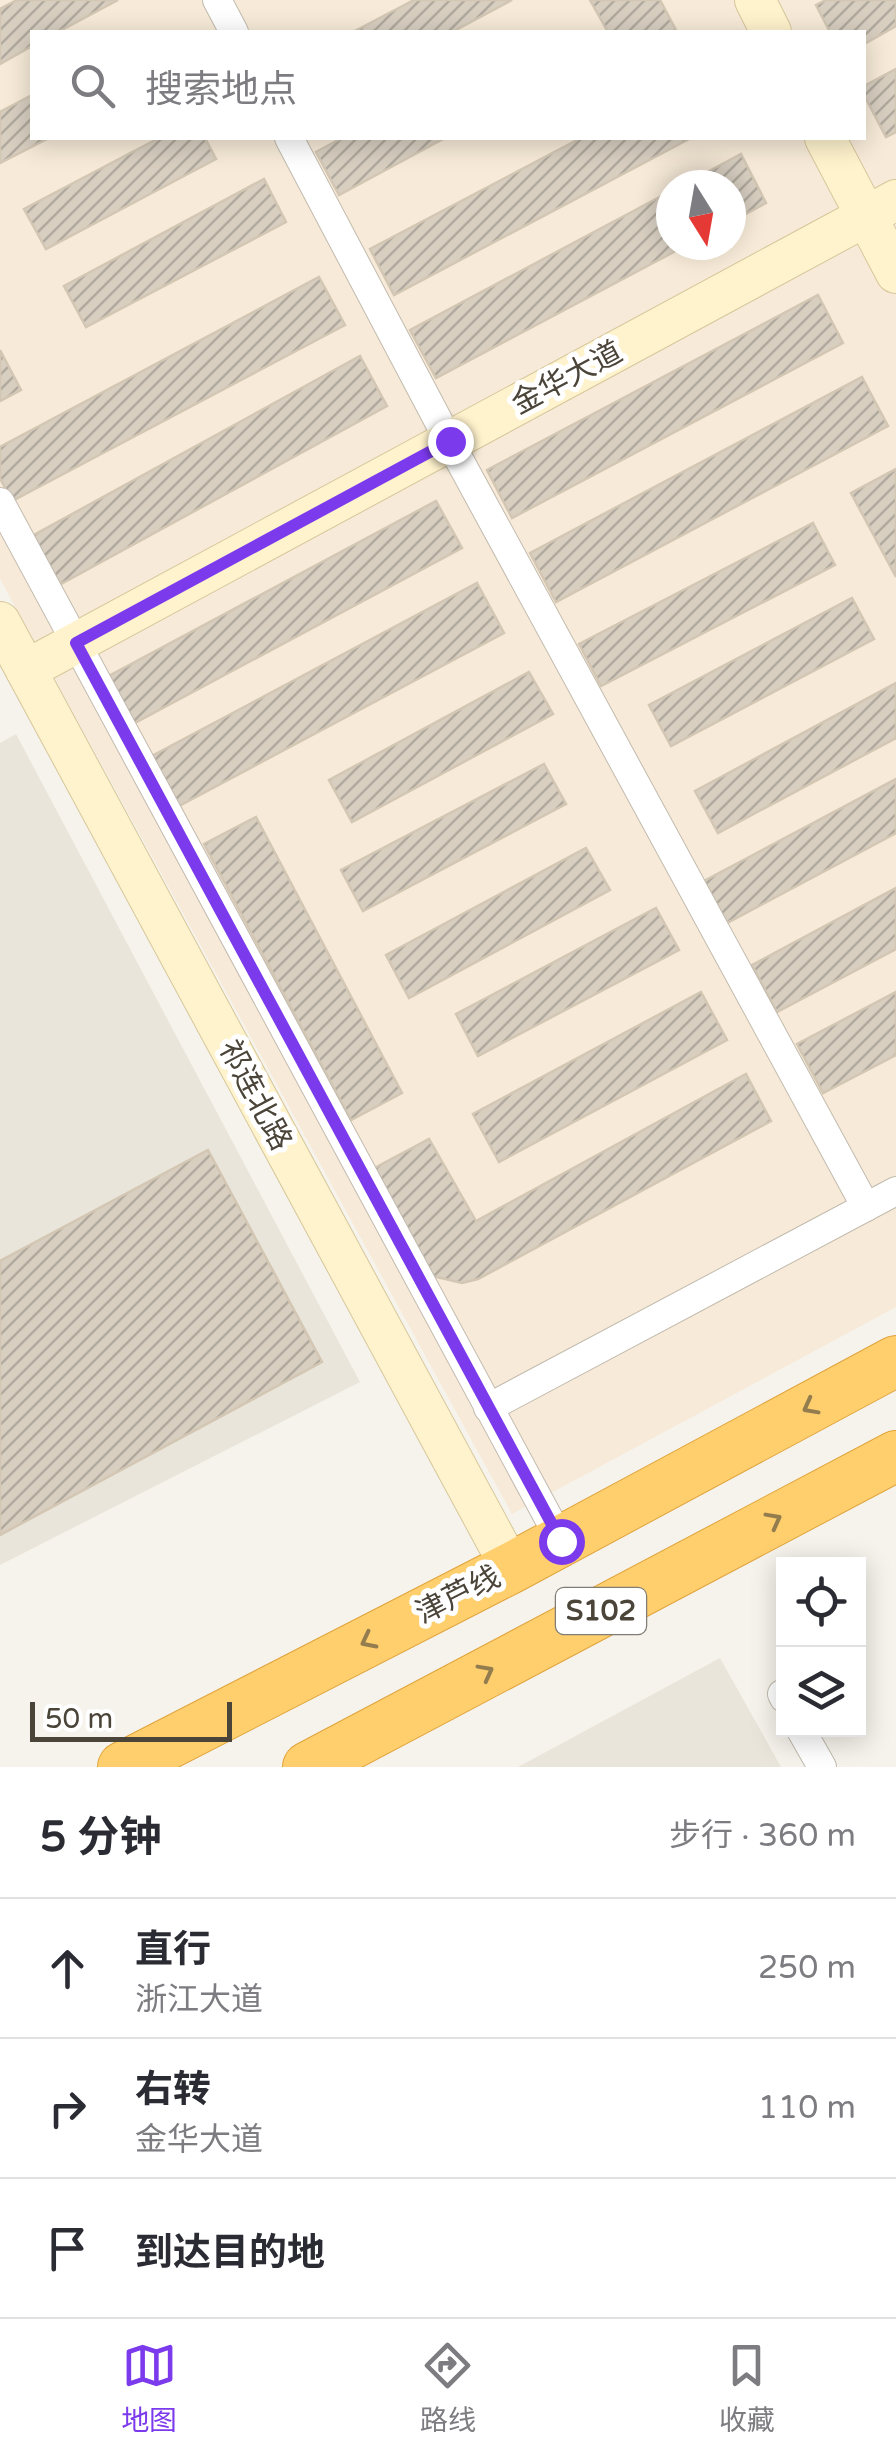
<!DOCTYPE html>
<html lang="zh">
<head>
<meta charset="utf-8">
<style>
	body { margin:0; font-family:"Varela Round","Noto Sans SC",sans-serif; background:#f7f7f7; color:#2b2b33 }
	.controls { position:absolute; right:30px; bottom:30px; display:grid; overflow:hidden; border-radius:0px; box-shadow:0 5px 25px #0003 }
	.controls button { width:90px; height:90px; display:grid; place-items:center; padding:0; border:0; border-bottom:2px solid #e1e1e2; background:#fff; color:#2b2b33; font:50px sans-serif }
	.compass { position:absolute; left:656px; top:170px; width:90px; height:90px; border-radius:50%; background:#fff; box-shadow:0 5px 25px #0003; rotate:169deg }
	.scale { position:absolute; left:30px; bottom:25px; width:202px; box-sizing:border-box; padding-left:10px; border:5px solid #4b4439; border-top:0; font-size:28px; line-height:35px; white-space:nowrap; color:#4b4439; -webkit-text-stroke:8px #fff; paint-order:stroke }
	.stop { position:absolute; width:30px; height:30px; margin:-22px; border:8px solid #7c3aed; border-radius:50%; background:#fff }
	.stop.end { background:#7c3aed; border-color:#fff; box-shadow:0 2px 10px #0008 }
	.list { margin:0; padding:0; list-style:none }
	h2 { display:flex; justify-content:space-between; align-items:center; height:130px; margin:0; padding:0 40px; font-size:42px }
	h2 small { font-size:32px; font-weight:400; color:#7c7c81 }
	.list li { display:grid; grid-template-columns:65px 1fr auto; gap:30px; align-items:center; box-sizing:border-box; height:140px; padding:0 40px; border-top:2px solid #e1e1e2 }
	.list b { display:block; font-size:38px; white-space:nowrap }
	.list p { margin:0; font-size:32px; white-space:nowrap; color:#7c7c81 }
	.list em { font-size:32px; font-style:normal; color:#7c7c81 }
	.icon { flex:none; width:55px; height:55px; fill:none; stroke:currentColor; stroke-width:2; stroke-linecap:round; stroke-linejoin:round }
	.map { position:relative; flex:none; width:896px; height:1767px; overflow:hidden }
	.search { position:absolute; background:#fff; box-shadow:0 5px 25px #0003; left:30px; right:30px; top:30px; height:110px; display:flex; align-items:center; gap:25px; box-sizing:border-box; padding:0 35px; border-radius:0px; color:#7c7c81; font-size:38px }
	.sheet { height:550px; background:#fff }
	nav { display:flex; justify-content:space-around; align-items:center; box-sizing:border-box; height:140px; border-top:2px solid #e1e1e2; background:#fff; font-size:28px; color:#7c7c81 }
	nav a { display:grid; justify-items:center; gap:5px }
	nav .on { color:#7c3aed }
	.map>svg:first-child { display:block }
</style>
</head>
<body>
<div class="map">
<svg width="896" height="1767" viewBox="0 0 896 1767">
	<defs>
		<pattern id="building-hatch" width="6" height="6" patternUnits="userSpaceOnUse" patternTransform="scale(2.5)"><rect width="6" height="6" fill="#d8cfc1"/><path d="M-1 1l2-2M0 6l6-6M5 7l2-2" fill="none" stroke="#b1aa9e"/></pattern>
	</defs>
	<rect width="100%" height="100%" fill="#f6f3ec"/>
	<g fill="#eae5da">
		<path d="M16 734 360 1382 0 1565V743Z"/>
		<path d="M720 1658 781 1767H518Z"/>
	</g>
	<path fill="#f7ead8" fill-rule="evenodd" d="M0 0H896V1307L512 1514 0 579ZM32 32H864V138H32ZM671 185H731V245H671Z"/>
	<g fill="url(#building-hatch)" stroke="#d3c7b4" stroke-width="2.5">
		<path d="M17 0H118L58 32H32V46L0 64V9Z"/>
		<path d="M414 0H512L452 32H353Z"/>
		<path d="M590 0H660L677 32H608Z"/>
		<path d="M826 0H896V26L864 44V32H830L816 5Z"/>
		<path d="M896 69V132L886 137 864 95V86Z"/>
		<path d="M32 95V138H49L0 163V112Z"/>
		<path d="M159 138H205L216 159 46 249 24 209Z"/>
		<path d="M342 138H445L339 195 316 152Z"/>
		<path d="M581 138H691L394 295 370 249Z"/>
		<path d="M741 154 766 203 731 222V185H683Z"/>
		<path d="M264 179 286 222 86 327 64 286Z"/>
		<path d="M671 191V245H687L436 378 410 330Z"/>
		<path d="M319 277 345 325 12 501 0 478V447Z"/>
		<path d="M818 295 843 343 512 518 487 470Z"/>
		<path d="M0 350 21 390 0 401Z"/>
		<path d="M360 356 387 406 59 585 32 536Z"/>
		<path d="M862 377 888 426 556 602 530 553Z"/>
		<path d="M896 469V577L851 493Z"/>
		<path d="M436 501 462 548 131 725 105 678Z"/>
		<path d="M813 523 835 565 601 686 579 644Z"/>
		<path d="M477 583 504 633 177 807 150 757Z"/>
		<path d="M852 598 874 639 671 746 649 705Z"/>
		<path d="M529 672 553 714 352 822 329 780Z"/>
		<path d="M896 683V738L718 833 695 791Z"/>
		<path d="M544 764 566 804 363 911 341 870Z"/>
		<path d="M896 779V833L727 923 704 881Z"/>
		<path d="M256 817 402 1093 351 1120 204 844Z"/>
		<path d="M586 848 610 890 409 998 386 955Z"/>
		<path d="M896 888V949L777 1012 752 965Z"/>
		<path d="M656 908 679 950 478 1056 456 1014Z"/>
		<path d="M701 992 727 1040 499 1162 473 1114Z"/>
		<path d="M896 992V1055L823 1093 797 1044Z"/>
		<path d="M746 1074 771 1121 478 1279 462 1283 432 1276 371 1170 429 1139 476 1221Z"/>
		<path d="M208 1150 322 1362 0 1535V1261Z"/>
	</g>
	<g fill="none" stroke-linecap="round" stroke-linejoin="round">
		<g stroke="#c2bbae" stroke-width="30">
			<g id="street">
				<path d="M217 0 234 32"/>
				<path d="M289 138 449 441 866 1207"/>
				<path d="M0 502 561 1541"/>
				<path d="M488 1408 896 1191"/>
				<path d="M782 1694 784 1698"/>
				<path d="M801 1730 822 1767"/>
			</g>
		</g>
		<g stroke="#d6c79b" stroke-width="42">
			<g id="secondary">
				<path d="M755 0 771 32"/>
				<path d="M825 138 896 273"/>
				<path d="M0 622 511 1568"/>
				<path d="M26 670 896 200"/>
			</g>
		</g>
		<g stroke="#e0a43c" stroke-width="52">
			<g id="highway">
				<path d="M123 1767 511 1568 896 1361"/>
				<path d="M308 1767 896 1456"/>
			</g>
		</g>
		<use href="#street" stroke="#fff" stroke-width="28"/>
		<use href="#secondary" stroke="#fff3cd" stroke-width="40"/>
		<use href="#highway" stroke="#ffcf6e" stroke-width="50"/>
	</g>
	<defs><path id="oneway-chevron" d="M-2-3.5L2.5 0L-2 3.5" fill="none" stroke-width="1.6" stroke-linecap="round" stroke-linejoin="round" transform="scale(2.5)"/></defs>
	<g stroke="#937c4e">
		<use href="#oneway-chevron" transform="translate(810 1407) rotate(152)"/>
		<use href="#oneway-chevron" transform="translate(774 1520) rotate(-28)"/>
		<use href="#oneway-chevron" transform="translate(368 1641) rotate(153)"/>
		<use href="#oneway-chevron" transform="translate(486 1672) rotate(-28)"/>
	</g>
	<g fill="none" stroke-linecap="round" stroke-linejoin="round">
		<path stroke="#7c3aed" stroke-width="12" d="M450 441 76 643 561 1541"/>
	</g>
	<g text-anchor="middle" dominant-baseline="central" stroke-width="10" stroke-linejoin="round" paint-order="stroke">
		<rect fill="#fff" stroke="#817c74" stroke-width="2.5" x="556" y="1588" width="90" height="46" rx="8"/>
		<g font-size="28" font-weight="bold" fill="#4b4439">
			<text x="601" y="1611">S102</text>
		</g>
		<g font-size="30" fill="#4b4439" stroke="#fff">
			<text transform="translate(567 378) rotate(-28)">金华大道</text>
			<text transform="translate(255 1095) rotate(62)">祁连北路</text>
			<text transform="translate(458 1595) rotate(-27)">津芦线</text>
		</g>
	</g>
</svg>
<div class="controls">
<button><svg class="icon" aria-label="locate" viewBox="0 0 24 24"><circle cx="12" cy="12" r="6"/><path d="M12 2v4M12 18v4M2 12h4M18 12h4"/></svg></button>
<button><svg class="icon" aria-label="layers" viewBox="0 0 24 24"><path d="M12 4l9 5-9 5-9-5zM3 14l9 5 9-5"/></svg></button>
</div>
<svg class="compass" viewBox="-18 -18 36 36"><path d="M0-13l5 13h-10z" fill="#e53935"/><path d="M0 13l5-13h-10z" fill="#7c7c81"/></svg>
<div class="scale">50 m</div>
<div class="stop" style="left:561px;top:1541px"></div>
<div class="stop end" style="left:450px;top:441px"></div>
<div class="search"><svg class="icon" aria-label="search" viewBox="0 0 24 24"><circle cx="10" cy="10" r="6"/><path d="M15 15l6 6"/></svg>搜索地点</div>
</div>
<section class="sheet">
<h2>5 分钟<small>步行 · 360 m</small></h2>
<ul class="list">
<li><svg class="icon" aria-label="ahead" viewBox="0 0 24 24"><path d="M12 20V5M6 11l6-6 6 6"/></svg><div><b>直行</b><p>浙江大道</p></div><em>250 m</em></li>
<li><svg class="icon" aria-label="right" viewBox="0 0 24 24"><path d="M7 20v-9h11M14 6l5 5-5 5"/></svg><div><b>右转</b><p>金华大道</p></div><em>110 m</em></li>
<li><svg class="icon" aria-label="arrive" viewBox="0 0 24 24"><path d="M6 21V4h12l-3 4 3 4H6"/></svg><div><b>到达目的地</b></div></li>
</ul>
</section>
<nav>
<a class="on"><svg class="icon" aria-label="map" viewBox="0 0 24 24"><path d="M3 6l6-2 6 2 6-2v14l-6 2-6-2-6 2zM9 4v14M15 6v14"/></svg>地图</a>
<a><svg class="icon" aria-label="directions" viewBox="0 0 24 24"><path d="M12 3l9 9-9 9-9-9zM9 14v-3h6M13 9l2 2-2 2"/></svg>路线</a>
<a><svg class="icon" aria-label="saved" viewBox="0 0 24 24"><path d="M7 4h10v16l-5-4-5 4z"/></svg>收藏</a>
</nav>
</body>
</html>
